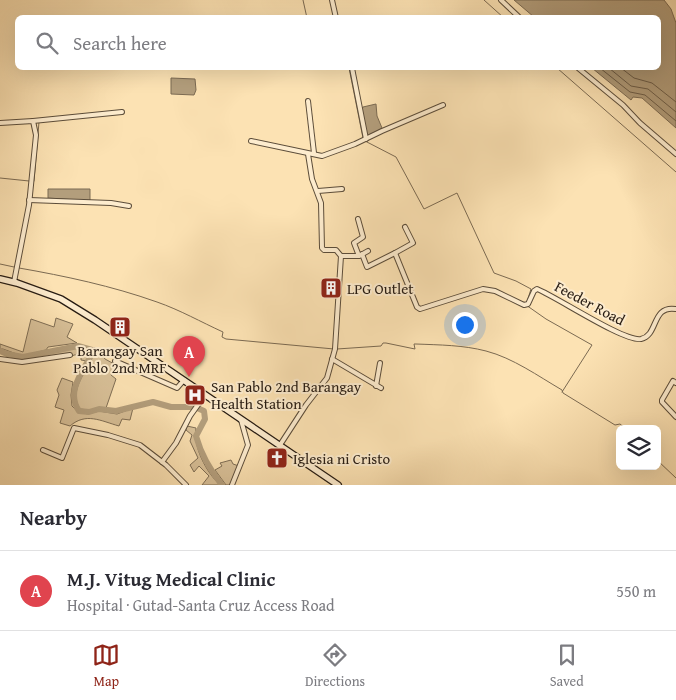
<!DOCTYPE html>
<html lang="en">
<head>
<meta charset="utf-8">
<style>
	body { margin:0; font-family:"Gentium Book Plus",serif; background:#f7f7f7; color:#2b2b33 }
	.controls { position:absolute; right:15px; bottom:15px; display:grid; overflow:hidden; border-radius:8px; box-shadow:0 5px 20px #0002 }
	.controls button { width:45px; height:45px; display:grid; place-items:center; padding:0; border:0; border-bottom:1px solid #e1e1e2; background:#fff; color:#2b2b33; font:25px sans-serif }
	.you { position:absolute; left:464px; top:324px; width:18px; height:18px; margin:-12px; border:4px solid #fff; border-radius:50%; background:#1a73e8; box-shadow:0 0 0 8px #1a73e833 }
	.badge { display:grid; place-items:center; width:32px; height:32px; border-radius:50%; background:#8f2418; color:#fff; font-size:16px; font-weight:700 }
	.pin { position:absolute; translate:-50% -41px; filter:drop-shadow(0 1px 2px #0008) }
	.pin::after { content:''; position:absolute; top:26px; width:18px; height:15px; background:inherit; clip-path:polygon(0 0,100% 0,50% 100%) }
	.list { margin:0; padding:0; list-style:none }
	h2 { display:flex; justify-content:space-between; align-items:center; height:65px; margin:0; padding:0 20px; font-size:21px }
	h2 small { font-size:16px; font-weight:400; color:#7c7c81 }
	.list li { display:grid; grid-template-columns:32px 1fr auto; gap:15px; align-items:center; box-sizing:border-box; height:80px; padding:0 20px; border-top:1px solid #e1e1e2 }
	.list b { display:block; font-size:19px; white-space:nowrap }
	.list p { margin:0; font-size:16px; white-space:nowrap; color:#7c7c81 }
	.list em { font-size:16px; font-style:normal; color:#7c7c81 }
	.icon { flex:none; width:28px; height:28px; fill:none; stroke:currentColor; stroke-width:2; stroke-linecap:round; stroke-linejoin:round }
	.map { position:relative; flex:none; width:676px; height:485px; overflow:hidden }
	.search { position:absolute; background:#fff; box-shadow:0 5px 20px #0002; left:15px; right:15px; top:15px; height:55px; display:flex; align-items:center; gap:12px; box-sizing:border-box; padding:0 18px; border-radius:8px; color:#7c7c81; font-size:19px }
	.sheet { height:145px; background:#fff }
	nav { display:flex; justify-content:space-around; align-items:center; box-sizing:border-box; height:70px; border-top:1px solid #e1e1e2; background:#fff; font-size:14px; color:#7c7c81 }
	nav a { display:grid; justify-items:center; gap:2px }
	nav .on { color:#8f2418 }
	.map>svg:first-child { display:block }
</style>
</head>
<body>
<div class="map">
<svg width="676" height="485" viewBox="0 0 676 485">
	<rect width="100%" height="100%" fill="#fce2b3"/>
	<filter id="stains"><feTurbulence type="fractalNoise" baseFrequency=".004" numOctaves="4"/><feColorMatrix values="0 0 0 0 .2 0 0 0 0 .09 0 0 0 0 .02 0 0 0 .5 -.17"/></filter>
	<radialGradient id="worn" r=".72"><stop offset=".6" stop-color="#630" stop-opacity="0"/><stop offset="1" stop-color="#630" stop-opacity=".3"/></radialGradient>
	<g fill="#d8c098" stroke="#7f6e55">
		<path d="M56 318 73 324 67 337 77 343 48 347 46 350 22 356 3 349H0V344L23 352 31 319 54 327Z"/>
		<path d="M95 347 105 359 116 365 111 375 116 379 106 408 88 410 80 409C66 389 92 368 95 347Z"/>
		<path d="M77 348 90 351 91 353 87 361 81 360V355H74L71 357 24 361 44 354Z"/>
		<path d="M62 378 73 382 71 395 72 406 78 412 88 414 99 411 117 414 133 408 130 420 122 419 119 426C101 421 86 412 70 426L60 423 64 410 55 407 59 395 57 390Z"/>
		<path d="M187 426 196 428C193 447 206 472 220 485H202L209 476 199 466 194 472 190 465 198 458 190 441 192 435 186 430Z"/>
		<path d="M231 460 233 464 239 466 231 485H226L215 470 222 466 220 463Z"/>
	</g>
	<g fill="#b39e7c" stroke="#7b6a52">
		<path d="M514 0H664L671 9 676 23V128L642 98 633 97 631 100 592 68H658V18L534 17Z"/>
		<path d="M171 78 195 79 196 90 194 95 171 94Z"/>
		<path d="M376 104 377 116 382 128 367 136 362 109 363 107Z"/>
		<path d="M48 189H90V201L48 198Z"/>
	</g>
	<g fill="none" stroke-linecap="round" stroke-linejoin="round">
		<g stroke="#6c5c47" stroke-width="1">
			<path d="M600 68 630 92 645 95 676 121"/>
			<path d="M609 68 631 86 648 89 676 112"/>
			<path d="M621 68 634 78 652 83 676 102"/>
		</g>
		<g stroke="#7b6a52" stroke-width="1">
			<path d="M303 0 307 18"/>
			<path d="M484 0 504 18"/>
			<path d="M349 68 363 138"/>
			<path d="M557 68 676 172"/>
			<path d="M365 141 396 157 424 209 457 193 494 273 516 281 531 289 527 302"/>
			<path d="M0 178 29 181"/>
			<path d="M34 181 39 122"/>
			<path d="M0 264 14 267"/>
			<path d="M15 267 22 233"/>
			<path d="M19 268C65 276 112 286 157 302 180 310 201 322 223 332L222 337 226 339 334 349"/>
			<path d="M526 305 546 319 592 345 562 392"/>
			<path d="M337 349 381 346 383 343H386L415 349 414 344H416C440 345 463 345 486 351 513 358 538 376 562 390L563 393 615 425 620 424 626 429"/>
			<path d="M657 460 676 478"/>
		</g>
		<path stroke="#b39e7c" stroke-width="6" d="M0 351 7 354 23 357 78 346 92 350 93 352C84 370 65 391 79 411L89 412 99 409 116 411 153 402 171 407H195L204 411 205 419 196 436C201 454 210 470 222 485"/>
		<g stroke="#5c4d3a" stroke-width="6">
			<g id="minor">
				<path d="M332 0 336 18"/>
				<path d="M501 0 520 18"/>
				<path d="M352 68 366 139"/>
				<path d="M578 68 623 105 640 123 676 154"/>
				<path d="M308 101 314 153"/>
				<path d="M33 121 122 112"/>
				<path d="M0 123 33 121 36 135 29 205 14 282"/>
				<path d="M251 141 322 156 355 144 382 131 443 105"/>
				<path d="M318 191 342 189"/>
				<path d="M29 200 111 203 129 206"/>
				<path d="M358 219 363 237 354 243 359 256"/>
				<path d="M395 253 413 243 405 227"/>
				<path d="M362 254 367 267 395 253 417 307 420 309 483 289 495 291 524 305 528 304 534 291 537 289C557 297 624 342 641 339 659 335 651 305 676 309"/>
				<path d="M341 256H359L368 251"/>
				<path d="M0 359 22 362 70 355"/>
				<path d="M332 359 381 388"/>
				<path d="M115 361 177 388 184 380"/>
				<path d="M676 383 673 381 662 400V402L676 417"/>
				<path d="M376 386 380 363"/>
				<path d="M280 445 306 405 327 378 335 349 341 256 336 250H324L322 248 321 203 312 179 308 154"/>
				<path d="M43 450 62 458 74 428 108 435 140 445 166 465 186 485"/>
				<path d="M162 462 176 443 190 416 205 395"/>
				<path d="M232 485 248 445 241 420"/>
			</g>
		</g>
		<g stroke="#261b12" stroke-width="8">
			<path id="secondary" d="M0 279 17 283 61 299 95 320 338 485"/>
		</g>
		<use href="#minor" stroke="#fdecce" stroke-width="4"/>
		<use href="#secondary" stroke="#fdecce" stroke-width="5.5"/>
	</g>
	<defs>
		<g id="building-square" transform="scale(1.125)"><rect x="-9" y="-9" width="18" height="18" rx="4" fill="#8f2418" stroke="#fdecce"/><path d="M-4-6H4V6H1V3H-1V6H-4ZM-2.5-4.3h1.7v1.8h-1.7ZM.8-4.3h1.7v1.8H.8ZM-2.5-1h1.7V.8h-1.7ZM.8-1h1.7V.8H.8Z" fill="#fff"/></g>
		<g id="hospital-square" transform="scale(1.125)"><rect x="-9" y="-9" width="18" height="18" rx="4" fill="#8f2418" stroke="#fdecce"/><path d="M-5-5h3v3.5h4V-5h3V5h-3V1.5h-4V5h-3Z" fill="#fff"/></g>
		<g id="church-square" transform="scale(1.125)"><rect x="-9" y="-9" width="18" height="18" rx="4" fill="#8f2418" stroke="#fdecce"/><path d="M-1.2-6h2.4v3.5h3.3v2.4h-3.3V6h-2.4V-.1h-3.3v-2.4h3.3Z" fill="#fff"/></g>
	</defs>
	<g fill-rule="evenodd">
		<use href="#building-square" x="331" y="288"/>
		<use href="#building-square" x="120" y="327"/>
		<use href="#hospital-square" x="195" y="395"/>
		<use href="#church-square" x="277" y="458"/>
	</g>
	<g text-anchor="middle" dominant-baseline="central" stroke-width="4" stroke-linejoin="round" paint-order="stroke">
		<g font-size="15" fill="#261b12" stroke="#fdecce" text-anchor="start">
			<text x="347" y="288">LPG Outlet</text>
			<text x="120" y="350" text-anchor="middle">Barangay San<tspan x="120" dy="17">Pablo 2nd MRF</tspan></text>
			<text x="211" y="386">San Pablo 2nd Barangay<tspan x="211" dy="17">Health Station</tspan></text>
			<text x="293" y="458">Iglesia ni Cristo</text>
		</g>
		<g font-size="15" fill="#261b12" stroke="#fdecce">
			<text transform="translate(590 303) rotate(28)">Feeder Road</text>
		</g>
	</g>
	<rect width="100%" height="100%" filter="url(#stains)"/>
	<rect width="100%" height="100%" fill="url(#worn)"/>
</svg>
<div class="controls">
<button><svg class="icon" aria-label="layers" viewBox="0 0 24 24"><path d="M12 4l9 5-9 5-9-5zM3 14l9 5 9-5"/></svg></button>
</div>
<div class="you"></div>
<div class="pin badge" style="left:189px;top:377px;background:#e0444e">A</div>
<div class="search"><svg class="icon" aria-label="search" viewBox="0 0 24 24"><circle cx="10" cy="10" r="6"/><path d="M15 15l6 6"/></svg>Search here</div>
</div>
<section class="sheet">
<h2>Nearby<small></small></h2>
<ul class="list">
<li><span class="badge" style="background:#e0444e">A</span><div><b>M.J. Vitug Medical Clinic</b><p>Hospital · Gutad-Santa Cruz Access Road</p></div><em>550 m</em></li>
</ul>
</section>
<nav>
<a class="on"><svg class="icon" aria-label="map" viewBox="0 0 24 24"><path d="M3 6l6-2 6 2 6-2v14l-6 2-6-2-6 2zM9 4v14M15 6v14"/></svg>Map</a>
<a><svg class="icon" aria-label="directions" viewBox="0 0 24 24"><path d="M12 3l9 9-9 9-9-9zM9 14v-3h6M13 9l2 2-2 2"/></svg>Directions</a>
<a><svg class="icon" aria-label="saved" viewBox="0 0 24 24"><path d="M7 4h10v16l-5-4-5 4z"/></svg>Saved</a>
</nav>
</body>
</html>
